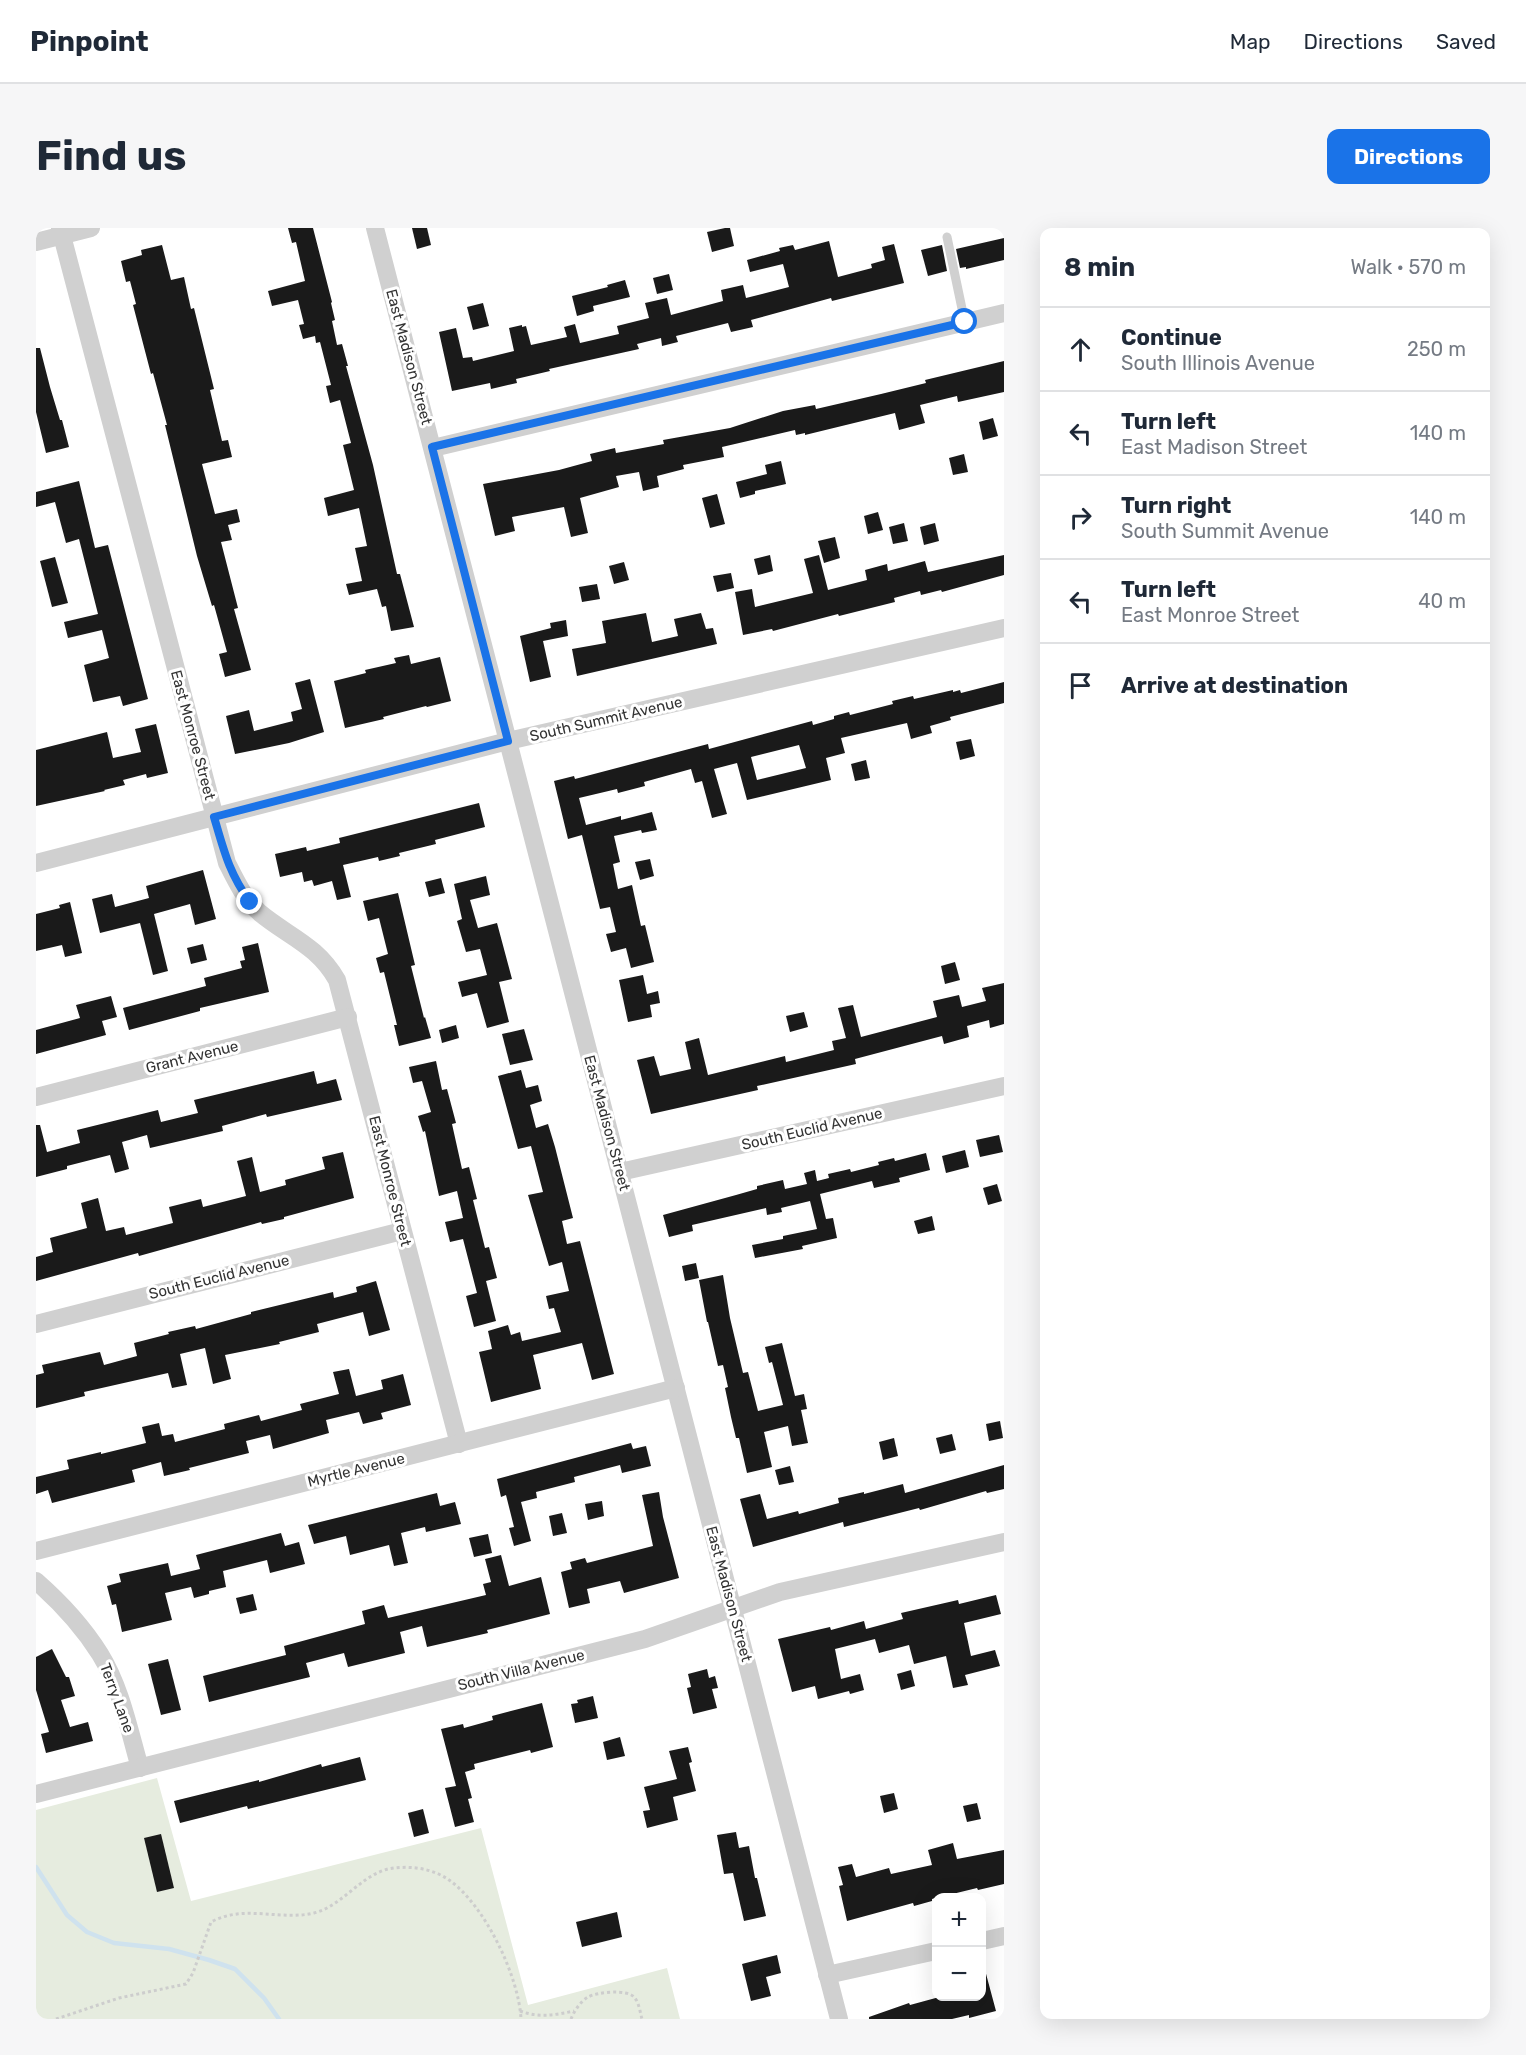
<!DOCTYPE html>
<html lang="en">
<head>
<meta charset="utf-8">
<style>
	body { margin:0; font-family:Rubik,sans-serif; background:#f6f6f7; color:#1f2937 }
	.controls { position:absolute; right:18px; bottom:18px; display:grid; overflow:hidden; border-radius:12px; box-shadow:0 6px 24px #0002 }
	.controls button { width:54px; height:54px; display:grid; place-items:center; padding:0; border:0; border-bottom:2px solid #e0e1e3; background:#fff; color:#1f2937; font:30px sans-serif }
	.stop { position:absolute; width:18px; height:18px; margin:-14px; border:4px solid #1a73e8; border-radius:50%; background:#fff }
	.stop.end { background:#1a73e8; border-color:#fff; box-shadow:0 2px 6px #0008 }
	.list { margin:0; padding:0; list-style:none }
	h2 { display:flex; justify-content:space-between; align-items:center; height:78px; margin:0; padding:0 24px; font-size:26px }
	h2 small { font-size:20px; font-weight:400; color:#747a83 }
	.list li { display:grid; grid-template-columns:39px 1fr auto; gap:18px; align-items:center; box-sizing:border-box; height:84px; padding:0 24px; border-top:2px solid #e0e1e3 }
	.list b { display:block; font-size:22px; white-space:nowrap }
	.list p { margin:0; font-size:20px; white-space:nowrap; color:#747a83 }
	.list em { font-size:20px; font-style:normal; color:#747a83 }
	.icon { flex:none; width:33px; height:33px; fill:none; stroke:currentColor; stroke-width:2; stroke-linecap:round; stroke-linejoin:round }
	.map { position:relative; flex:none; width:968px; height:1791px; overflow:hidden; border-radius:12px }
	header { display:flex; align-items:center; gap:36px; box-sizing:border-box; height:84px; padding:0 30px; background:#fff; border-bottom:2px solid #e0e1e3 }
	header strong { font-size:28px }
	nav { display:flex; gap:33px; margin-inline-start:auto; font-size:21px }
	.intro { display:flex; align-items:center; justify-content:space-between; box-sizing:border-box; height:144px; padding:0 36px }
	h1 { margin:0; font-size:42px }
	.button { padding:15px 27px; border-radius:12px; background:#1a73e8; color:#fff; font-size:21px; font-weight:700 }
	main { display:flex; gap:36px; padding:0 36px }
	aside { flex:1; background:#fff; border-radius:12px; box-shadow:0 6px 24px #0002 }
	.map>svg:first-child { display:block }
</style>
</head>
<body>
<header>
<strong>Pinpoint</strong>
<nav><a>Map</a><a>Directions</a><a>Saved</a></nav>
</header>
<div class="intro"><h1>Find us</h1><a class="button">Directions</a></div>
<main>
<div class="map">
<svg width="968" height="1791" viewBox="0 0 968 1791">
	<rect width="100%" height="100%" fill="#fff"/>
	<path fill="#e6ecdf" d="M121 1550 155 1673 445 1600 492 1777 631 1740 644 1791H0V1582Z"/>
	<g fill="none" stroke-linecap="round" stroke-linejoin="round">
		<path stroke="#cfe2ee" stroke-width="4.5" d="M0 1639 31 1687 51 1704 78 1715 133 1721 173 1732 199 1741 228 1770 243 1791"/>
	</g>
	<g fill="#1a1a1a" fill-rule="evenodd">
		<path d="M252 0H277L296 74 295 75 299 92 296 93 301 117 306 116 312 138H310L337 237 361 346H364L378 399 355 403 350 378 346 379 341 361 313 367 310 356 326 353 319 320 331 318 323 280 292 288 288 270 318 262 307 217 315 215 304 172 294 175 290 158 295 157 284 114 280 115 279 108 267 111 263 97 268 96 262 72 236 78 232 63 269 53 260 14 256 15Z"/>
		<path d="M376 0H391L395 17 381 21Z"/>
		<path d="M689 0H694L698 18 676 24 671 4Z"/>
		<path d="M968 10V32L930 41V39L924 40 920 21Z"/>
		<path d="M793 13 802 49 836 40 835 36 849 32 846 19 858 16 868 55 796 73 795 70 715 92 717 99 695 104 692 95 640 108 642 114 626 118 625 110 601 116 603 121 513 141 514 143 480 151 481 155 455 161 454 155 416 163 403 104 420 100 427 130 436 129 437 133 478 123 473 100 486 97V99L490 98 495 117 531 109 528 99 539 96 544 115 583 106 581 98 613 90 609 75 631 70 635 87 687 73 685 62 707 57 710 70 753 59 747 36 714 44 711 32 744 23 743 20 757 17 759 22Z"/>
		<path d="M126 17 135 52 148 49 155 81 158 80 178 161 174 162 186 213 192 212 196 229 166 236 179 286 201 281 204 294 192 297 196 312 185 314 202 380 198 381 215 442 189 449 183 426 191 424 178 377 176 378 161 328 129 197H131L117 145 115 146 97 77 100 76 94 53 90 54 85 33 106 27 105 22Z"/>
		<path d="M906 17 911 43 892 48 885 22Z"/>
		<path d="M633 46 637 62 621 66 617 50Z"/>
		<path d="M589 52 594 69 557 78 558 83 541 88 536 68 572 59 571 57Z"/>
		<path d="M447 75 453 98 437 102 431 79Z"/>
		<path d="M0 120H4L14 159 24 192H26L33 219 10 225 0 184Z"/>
		<path d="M968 133V164L922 174 921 168 884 177 889 195 863 202 859 185 769 207V205L760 207 759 202 686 219 688 229 647 237 648 241 621 248 623 259 607 263 603 244 580 248 583 259 544 270 552 305 535 309 528 279 476 289 479 303 459 308 447 256 523 242 556 233 554 226 579 220 580 225 628 216 627 212 694 200 747 183 779 177 780 181 845 166 890 155 889 152Z"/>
		<path d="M957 190 962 208 947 212 943 194Z"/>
		<path d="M928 226 932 244 917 247 913 230Z"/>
		<path d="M745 233 750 256 719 263V266L704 270 700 254 731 246 729 237Z"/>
		<path d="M43 253 59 320 72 317 112 471 87 478 84 468 57 474 48 437 73 430 66 402 32 410 28 394 62 386 43 311 30 315 19 274 0 279V264Z"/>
		<path d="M681 266 689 296 674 300 666 270Z"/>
		<path d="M842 284 847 302 832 306 828 288Z"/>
		<path d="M868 295 872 313 857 316 853 299Z"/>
		<path d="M899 295 903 313 888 317 884 299Z"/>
		<path d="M799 309 804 330 788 335 782 313Z"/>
		<path d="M734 327 737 343 722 347 718 331Z"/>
		<path d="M783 327 792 362 831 352 829 342 851 336 852 343 889 333 892 344 968 327V347L906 364 905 362 885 367 884 363 858 370 859 374 803 388 802 386 737 403 736 401 707 407 699 364 716 361 719 379 777 365 768 331Z"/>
		<path d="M19 329 32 375 16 379 4 333Z"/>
		<path d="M588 334 593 352 578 356 573 338Z"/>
		<path d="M695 345 698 360 681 364 677 348Z"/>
		<path d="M561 356 564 371 546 374 543 359Z"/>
		<path d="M610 385 616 414 642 408 638 391 665 385 670 401 677 400 681 416 541 448 536 421 570 415 566 393Z"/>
		<path d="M530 392 532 408 507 413 515 449 494 454 484 408 515 400 514 395Z"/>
		<path d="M373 427 375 436 404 429 415 473 391 479 390 478 347 489 348 491 309 500 298 453 330 445 329 442 360 435 358 430Z"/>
		<path d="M274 451 288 504 253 515 199 526 190 488 213 482 218 503 257 493 255 484 266 481 259 455Z"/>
		<path d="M968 454V475L914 489 915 492 894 498 896 505 875 511 871 495 805 510 809 525 790 530 795 552 711 572 701 535 678 541 691 586 676 590 666 553 659 555 655 541 608 554 609 558 582 565 581 561 543 570 550 597 585 588V592L616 584 621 602 606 605 605 602 578 608 584 634 577 636 582 661 596 657 605 698 609 697 618 734 595 740 590 720 575 724 570 706 580 704 574 679 564 681 546 607 532 611 518 553 538 548 539 551 672 516 673 521 776 493 777 497 798 491V488L813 484 814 487 857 476 856 473 877 468 878 471 917 462V464L924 462 925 465ZM763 517 770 540 721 552 715 529Z"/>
		<path d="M120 496 132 545 111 550 110 546 87 552 89 557 68 562 69 563 0 578V522L71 504 77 530 105 524 99 501Z"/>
		<path d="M935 511 939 528 924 532 920 514Z"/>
		<path d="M830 532 834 550 819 553 815 536Z"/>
		<path d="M443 575 449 599 399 612 400 616 363 625 364 628 343 633 342 629 307 637 315 669 301 672 296 653 278 658 276 652 268 654 266 644 244 649 239 626 270 619 271 623 304 615 303 610Z"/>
		<path d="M614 631 618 648 604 652 599 634Z"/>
		<path d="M167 642 180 691 159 697 154 676 118 686 132 743 117 747 104 695 64 705 56 671 76 666 79 679 113 670 110 658Z"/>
		<path d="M450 648 454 667 434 672 442 700 461 695 476 751 463 754 473 794 451 800 441 765 426 769 422 754 451 747 444 721 430 724 421 693 426 691 418 656Z"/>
		<path d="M405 650 409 665 393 669 389 654Z"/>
		<path d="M362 665 379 737 375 738 388 790 389 789 395 810 363 818 358 797H361L348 744 344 745 340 730 352 726 343 690 332 693 327 673Z"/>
		<path d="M34 674 46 725 29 729 26 717 0 723V686L24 680 23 677Z"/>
		<path d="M222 715 233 764 164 780V783L93 802 87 780 170 758 168 750 206 740 204 733 209 732 206 719Z"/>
		<path d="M167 716 171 732 155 736 151 720Z"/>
		<path d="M919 734 924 752 909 756 905 738Z"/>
		<path d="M607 747 611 766 622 763 624 775 614 777 616 789 592 794 583 752Z"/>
		<path d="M968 755V796L954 800 953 792 931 798 933 809 908 816 906 808 819 831 820 836 721 858 722 862 615 886 601 832 618 828 624 848 655 841 649 814 663 810 672 847 749 828 750 834 798 822 796 813 810 810 802 780 817 777 825 809 901 789 897 773 923 767 926 779 950 773 946 760Z"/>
		<path d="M75 768 81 789 66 793 70 807 0 826V802L44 790 40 777Z"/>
		<path d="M768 784 772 799 754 804 750 788Z"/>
		<path d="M420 797 423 810 406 815 403 802Z"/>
		<path d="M488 801 497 832 474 837 466 806Z"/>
		<path d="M400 833 406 862 411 861 420 895 416 896 426 941 433 939 441 971 437 972 449 1020 453 1019 461 1050 450 1053 460 1093 438 1099 430 1068 441 1065 427 1011 414 1014 409 994 427 990 421 963 403 968 389 903 387 904 382 888 395 884 386 853 377 855 373 839Z"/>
		<path d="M485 842 490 860 502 857 506 873 494 877 500 900 512 896 519 919 537 990 526 993 531 1016 544 1013 578 1146 556 1152 546 1115 497 1127 505 1161 455 1174 443 1124 456 1121 452 1103 472 1097 475 1107 484 1104 486 1113 525 1104 518 1080 513 1081 510 1068 533 1063 526 1034 513 1038 492 967 507 964 495 918 482 921 462 848Z"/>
		<path d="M278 843 281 856 300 851 306 872 231 889 230 886 186 898 187 903 114 920 111 907 86 914 93 941 79 945 74 927 31 938V941L0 949V897H4L11 924 44 915 41 902 122 882 125 894 162 885 158 872Z"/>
		<path d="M963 907 967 924 944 929 940 912Z"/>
		<path d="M929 922 933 939 910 945 906 928Z"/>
		<path d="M307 924 318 970 248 989V991L226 996 225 994 103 1028 102 1025 0 1053V1029L17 1024 14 1010 51 1000 45 975 62 970 70 1003 88 999 90 1007 137 995 133 979 165 971 167 979 210 968 201 933 216 929 224 964 250 957 249 952 289 941 286 929Z"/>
		<path d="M890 925 894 942 863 950 864 954 838 960 836 953 784 966 790 991 797 990 801 1010 766 1018 767 1021 719 1030 716 1017 747 1011V1008L781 1001 774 973 745 980 746 984 731 987 730 980 656 997 657 1003 633 1009 627 987 700 967 721 961V958L747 952 749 961 771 956 768 945 779 942 781 953 793 950 792 946 814 941 815 944 843 937 842 934 858 930 859 933Z"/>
		<path d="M961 956 966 973 952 977 947 960Z"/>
		<path d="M896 988 899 1002 882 1006 878 993Z"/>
		<path d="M660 1035 663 1050 649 1053 646 1038Z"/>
		<path d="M687 1047 694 1090 707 1145 712 1144 722 1183 747 1177 736 1134 733 1135 729 1119 746 1115 759 1168 768 1166 771 1181 765 1182 772 1215 756 1218 752 1198 728 1204 736 1239 711 1245 703 1210H700L695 1189 689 1160 692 1159 687 1137 682 1138 672 1094H671L663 1052Z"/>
		<path d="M340 1053 354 1102 333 1108 327 1084 281 1096 283 1104 243 1114 244 1116 189 1127 195 1151 177 1156 169 1120 144 1126 151 1157 136 1160 132 1145 48 1164 49 1168 0 1180V1147L8 1145 6 1137 64 1124 68 1137 101 1128 98 1115 133 1106 132 1104 159 1098 160 1101 215 1086V1084L297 1064 298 1070 321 1064 320 1059Z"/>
		<path d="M313 1141 320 1168 347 1161 345 1152 367 1146 375 1177 345 1185 347 1191 327 1196 323 1184 290 1192 293 1205 237 1221 234 1207 210 1213 213 1225 153 1240 154 1242 128 1248 125 1234 96 1242 99 1254 16 1275 12 1262 0 1266V1249L33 1241 31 1232 65 1224V1226L110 1215 106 1199 123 1195 126 1208 137 1206 139 1214 189 1201 188 1196 223 1187 225 1193 266 1182 264 1176 303 1166 297 1144Z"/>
		<path d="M964 1193 967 1210 953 1213 950 1196Z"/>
		<path d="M916 1206 920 1222 904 1226 900 1210Z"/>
		<path d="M858 1210 862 1228 847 1232 843 1214Z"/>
		<path d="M595 1215 597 1221 610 1218 615 1238 586 1245 584 1237 538 1249 539 1254 500 1264 501 1270 485 1274 495 1313 478 1318 473 1300 478 1299 470 1267 465 1269 461 1251Z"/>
		<path d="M968 1237V1261L951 1265 950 1263 884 1282 883 1280 808 1299 807 1294 717 1319 704 1271 724 1266 731 1291 762 1283 763 1286 803 1275 802 1270 828 1264V1266L867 1256 869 1265Z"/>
		<path d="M754 1238 758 1254 743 1257 739 1242Z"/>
		<path d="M623 1264 627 1289 643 1350 588 1365 584 1353 551 1361 554 1375 533 1380 525 1344 536 1341 534 1334 549 1330 551 1335 617 1318 606 1267Z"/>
		<path d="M401 1265 404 1278 419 1274 425 1296 390 1304 389 1299 365 1305 372 1335 358 1338 353 1317 314 1327 310 1308 278 1316 272 1297Z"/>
		<path d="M566 1273 568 1288 552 1292 549 1276Z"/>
		<path d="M526 1285 531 1305 517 1308 513 1288Z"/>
		<path d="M245 1305 249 1318 263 1314 269 1336 234 1345 231 1332 187 1343 190 1359 173 1363V1366L158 1370 155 1359 129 1365 136 1392 86 1404 80 1376 76 1377 71 1358 85 1354 83 1346 132 1335 135 1348 164 1341 160 1327Z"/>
		<path d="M452 1306 456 1325 438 1329 433 1310Z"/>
		<path d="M465 1327 473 1358 505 1349 514 1386 451 1402 452 1405 391 1419 386 1398 364 1404 369 1425 312 1439 308 1425 270 1435 274 1449 173 1474 167 1448 250 1427 248 1418 329 1396 326 1383 348 1377 352 1390 450 1367 447 1356 455 1354 449 1331Z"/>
		<path d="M217 1366 221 1382 204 1386 200 1370Z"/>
		<path d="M960 1367 965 1386 928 1395 935 1428 959 1422 964 1438 929 1447 932 1457 917 1460 910 1428 878 1436 873 1417 843 1425 839 1411 799 1421 805 1451 824 1446 828 1462 814 1466 813 1463 782 1471 779 1458 756 1464 742 1411 794 1399 795 1402 828 1393 830 1401 867 1391 865 1385 922 1372 923 1376Z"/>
		<path d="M16 1421 30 1449H33L39 1468 25 1472 34 1499 52 1494 57 1513 10 1525 5 1506 13 1504 0 1462V1429Z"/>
		<path d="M132 1431 145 1482 125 1487 112 1436Z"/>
		<path d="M671 1441 673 1450 679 1448 682 1460 676 1461 681 1480 657 1486 651 1460 655 1459 652 1446Z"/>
		<path d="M875 1442 879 1458 865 1462 861 1446Z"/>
		<path d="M557 1468 562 1490 539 1495 535 1476 542 1475 541 1472Z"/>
		<path d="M506 1475 517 1519 495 1525 494 1522 438 1536 439 1541 429 1544 436 1570 432 1571 438 1594 419 1599 409 1560 420 1558 405 1501 427 1496 428 1500 457 1492 456 1488Z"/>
		<path d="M584 1509 589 1528 571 1532 567 1514Z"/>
		<path d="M652 1519 656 1534 653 1535 660 1563 637 1569 642 1592 611 1600 607 1583 614 1582 608 1559 641 1551 633 1523Z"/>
		<path d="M324 1529 330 1552 212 1581 211 1578 144 1595 138 1573 223 1552V1554L285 1536 286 1539Z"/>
		<path d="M858 1565 862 1581 848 1585 844 1568Z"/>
		<path d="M941 1575 945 1591 931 1594 927 1578Z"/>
		<path d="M387 1581 393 1605 378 1609 372 1585Z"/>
		<path d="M700 1604 703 1620 713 1618 719 1650H721L730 1688 708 1693 697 1645 688 1646 681 1607Z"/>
		<path d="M125 1606 138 1660 121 1664 108 1610Z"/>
		<path d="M917 1615 921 1631 968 1622V1656L942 1662 941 1660 900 1670 896 1671V1673L878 1678 877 1675 811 1693 803 1658 807 1657 802 1639 816 1636 820 1649 853 1640 855 1646 896 1637 892 1622Z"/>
		<path d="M581 1684 586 1709 546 1719 540 1694Z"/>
		<path d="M741 1727 745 1745 730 1749 735 1768 715 1773 706 1736Z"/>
		<path d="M945 1742H949L960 1783 933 1790V1787L916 1791H833V1789L873 1775 874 1777 907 1768H945Z"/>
	</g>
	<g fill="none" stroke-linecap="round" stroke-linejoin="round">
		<g stroke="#cdcdcd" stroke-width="3" stroke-dasharray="3 3" stroke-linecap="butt">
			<path d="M484 1783C503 1790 519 1787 538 1783"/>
			<path d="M20 1791 83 1770 150 1756 157 1745 175 1694C208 1676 244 1693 278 1685 306 1678 324 1648 352 1641 373 1637 396 1640 413 1652 449 1677 483 1749 485 1791"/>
			<path d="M535 1791C538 1783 545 1773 552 1769 561 1764 591 1761 598 1769 603 1774 604 1784 606 1791"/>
		</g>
		<path stroke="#d0d0d0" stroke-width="9" d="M911 9 929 95"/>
		<g stroke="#d0d0d0" stroke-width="18">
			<path d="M24 0 191 635C200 653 209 672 224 685 253 709 281 717 301 752L423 1216"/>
			<path d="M339 0 803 1791"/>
			<path d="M0 14 55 0"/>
			<path d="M397 220 968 85"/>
			<path d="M0 635 472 513 968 400"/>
			<path d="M0 869 312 789"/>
			<path d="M584 944 968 858"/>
			<path d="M0 1096 366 1003"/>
			<path d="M0 1323 640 1160"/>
			<path d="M0 1353C24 1374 47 1399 64 1426 85 1460 93 1502 104 1540"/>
			<path d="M0 1566 609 1411 744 1364 968 1314"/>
			<path d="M946 1713 968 1708"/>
			<path d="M791 1747 900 1723"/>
		</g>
	</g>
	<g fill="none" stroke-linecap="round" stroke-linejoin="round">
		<path stroke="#1a73e8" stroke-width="8" d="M214 674C193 645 188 623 178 589L472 513 396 219 929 94"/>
	</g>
	<g text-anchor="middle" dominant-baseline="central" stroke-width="6" stroke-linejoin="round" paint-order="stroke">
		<g font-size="15" fill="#333" stroke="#fff">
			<text transform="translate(373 129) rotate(75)">East Madison Street</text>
			<text transform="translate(570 491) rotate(-13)">South Summit Avenue</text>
			<text transform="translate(157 507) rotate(75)">East Monroe Street</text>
			<text transform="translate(156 829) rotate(-14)">Grant Avenue</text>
			<text transform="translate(571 895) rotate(75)">East Madison Street</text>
			<text transform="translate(776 901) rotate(-13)">South Euclid Avenue</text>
			<text transform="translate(354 953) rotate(76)">East Monroe Street</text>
			<text transform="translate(183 1049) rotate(-14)">South Euclid Avenue</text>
			<text transform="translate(320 1242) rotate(-14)">Myrtle Avenue</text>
			<text transform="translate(693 1366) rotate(75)">East Madison Street</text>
			<text transform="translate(485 1442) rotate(-14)">South Villa Avenue</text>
			<text transform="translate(81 1470) rotate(70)">Terry Lane</text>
		</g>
	</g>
</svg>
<div class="controls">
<button>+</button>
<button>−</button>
</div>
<div class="stop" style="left:929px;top:94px"></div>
<div class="stop end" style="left:214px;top:674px"></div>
</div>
<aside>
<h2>8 min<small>Walk · 570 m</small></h2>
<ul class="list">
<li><svg class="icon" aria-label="ahead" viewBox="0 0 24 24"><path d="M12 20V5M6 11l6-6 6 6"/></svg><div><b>Continue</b><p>South Illinois Avenue</p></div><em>250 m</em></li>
<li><svg class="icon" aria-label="left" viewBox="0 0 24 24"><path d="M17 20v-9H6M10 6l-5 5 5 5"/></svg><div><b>Turn left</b><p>East Madison Street</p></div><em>140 m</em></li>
<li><svg class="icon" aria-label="right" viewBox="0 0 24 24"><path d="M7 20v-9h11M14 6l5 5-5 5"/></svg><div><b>Turn right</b><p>South Summit Avenue</p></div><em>140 m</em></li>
<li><svg class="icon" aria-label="left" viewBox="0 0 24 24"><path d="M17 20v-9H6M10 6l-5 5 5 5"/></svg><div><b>Turn left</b><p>East Monroe Street</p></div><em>40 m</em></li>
<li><svg class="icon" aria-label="arrive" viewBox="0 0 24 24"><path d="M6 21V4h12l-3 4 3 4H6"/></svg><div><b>Arrive at destination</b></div></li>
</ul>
</aside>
</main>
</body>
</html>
